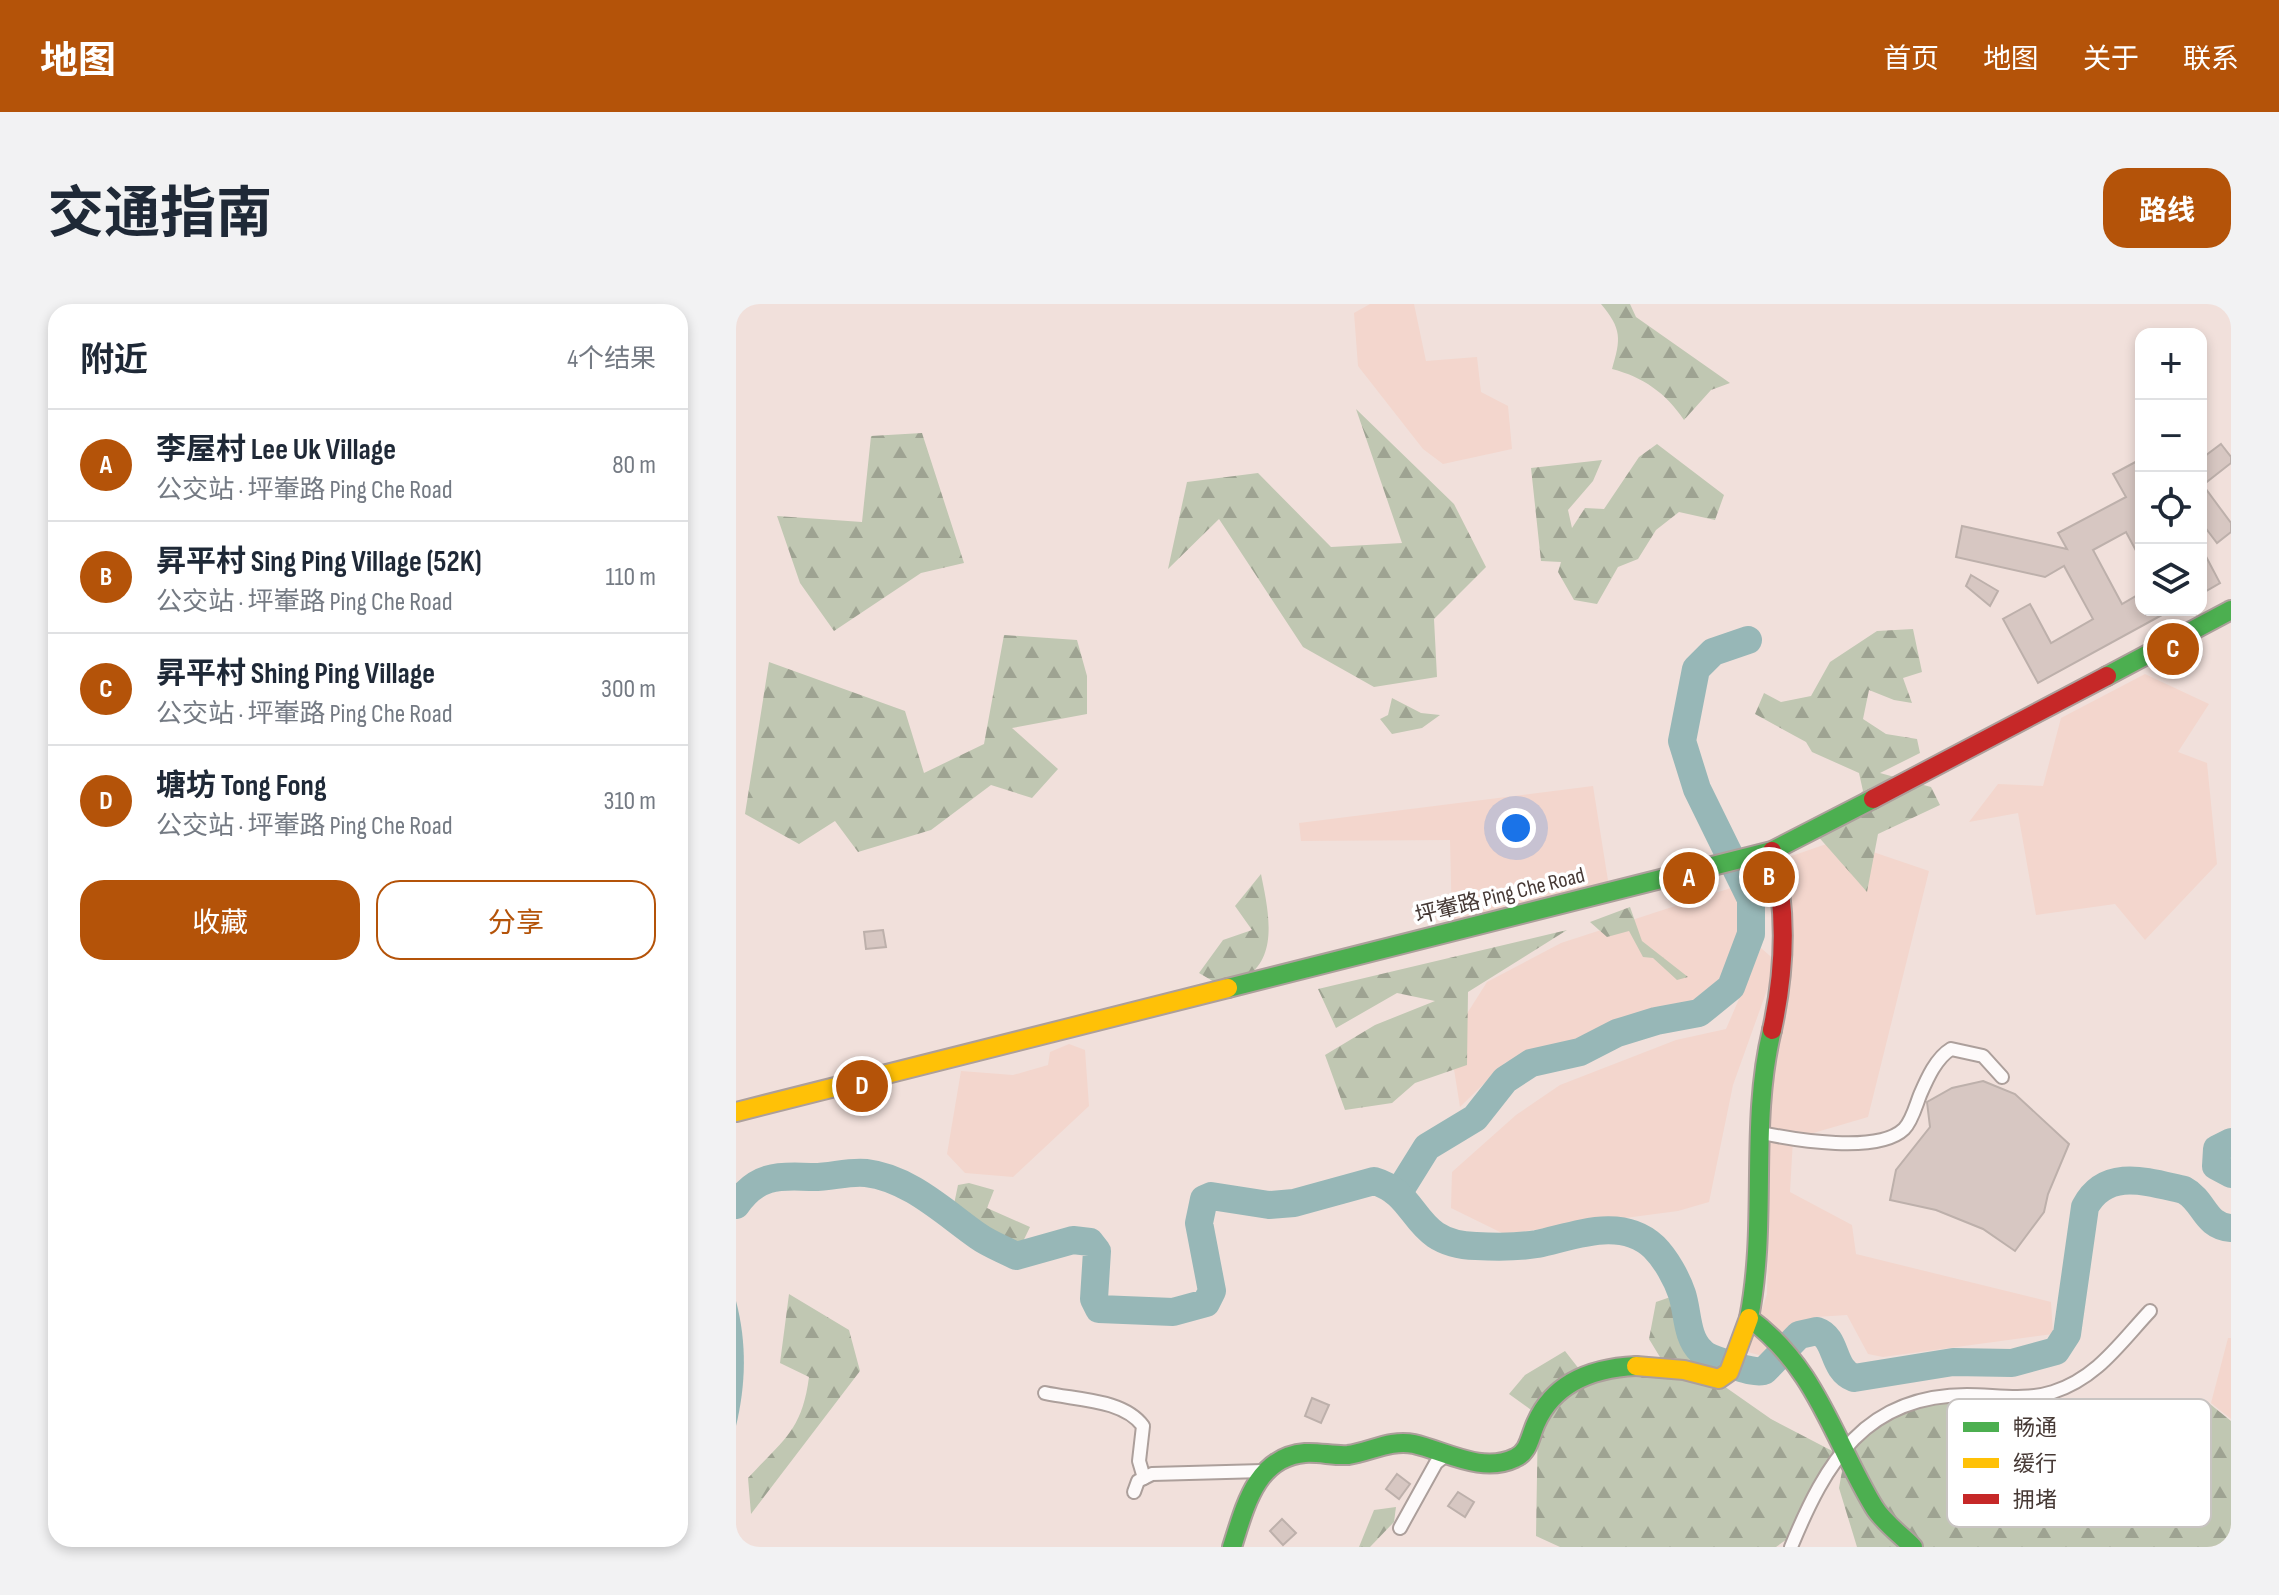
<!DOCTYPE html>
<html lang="zh">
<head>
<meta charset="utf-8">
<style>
	body { margin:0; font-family:"Sofia Sans Condensed","Noto Sans SC",sans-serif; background:#f2f2f3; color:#1f2937 }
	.controls { position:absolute; right:24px; top:24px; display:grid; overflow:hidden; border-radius:16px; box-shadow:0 4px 12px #0003 }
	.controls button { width:72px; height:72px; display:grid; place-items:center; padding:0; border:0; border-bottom:2px solid #e0e1e3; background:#fff; color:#1f2937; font:40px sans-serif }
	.you { position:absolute; left:780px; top:524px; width:28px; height:28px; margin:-20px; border:6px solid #fff; border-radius:50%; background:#1a73e8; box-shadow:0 0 0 12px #1a73e833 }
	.badge { display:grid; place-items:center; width:52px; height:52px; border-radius:50%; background:#b45309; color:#fff; font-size:26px; font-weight:700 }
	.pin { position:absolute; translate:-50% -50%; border:4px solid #fff; box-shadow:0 2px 8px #0006 }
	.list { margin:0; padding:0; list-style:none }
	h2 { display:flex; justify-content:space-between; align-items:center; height:104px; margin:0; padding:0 32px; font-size:34px }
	h2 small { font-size:26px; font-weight:400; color:#747a83 }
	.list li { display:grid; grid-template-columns:52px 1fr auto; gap:24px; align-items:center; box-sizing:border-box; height:112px; padding:0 32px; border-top:2px solid #e0e1e3 }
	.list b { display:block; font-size:30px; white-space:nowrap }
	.list p { margin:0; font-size:26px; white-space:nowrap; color:#747a83 }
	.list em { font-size:26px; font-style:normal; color:#747a83 }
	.actions { display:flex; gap:16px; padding:24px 32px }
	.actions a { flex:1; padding:18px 0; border:2px solid #b45309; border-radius:24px; text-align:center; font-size:28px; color:#b45309 }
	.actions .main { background:#b45309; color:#fff }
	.icon { flex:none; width:44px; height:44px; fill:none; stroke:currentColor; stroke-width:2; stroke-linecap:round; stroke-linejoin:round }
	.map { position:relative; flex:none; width:1495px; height:1243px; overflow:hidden; border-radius:24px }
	header { display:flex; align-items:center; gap:48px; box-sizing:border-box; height:112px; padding:0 40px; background:#b45309; color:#fff }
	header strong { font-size:38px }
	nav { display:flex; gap:44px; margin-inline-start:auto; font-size:28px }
	.intro { display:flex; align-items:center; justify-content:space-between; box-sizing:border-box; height:192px; padding:0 48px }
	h1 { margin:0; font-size:56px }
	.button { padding:20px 36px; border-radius:24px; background:#b45309; color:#fff; font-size:28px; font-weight:700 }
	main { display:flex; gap:48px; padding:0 48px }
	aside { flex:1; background:#fff; border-radius:24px; box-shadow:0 4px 12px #0003 }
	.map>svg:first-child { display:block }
</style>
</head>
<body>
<header>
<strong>地图</strong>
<nav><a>首页</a><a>地图</a><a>关于</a><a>联系</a></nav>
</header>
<div class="intro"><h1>交通指南</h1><a class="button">路线</a></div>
<main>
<aside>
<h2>附近<small>4个结果</small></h2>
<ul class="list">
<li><span class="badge">A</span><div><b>李屋村 Lee Uk Village</b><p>公交站 · 坪輋路 Ping Che Road</p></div><em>80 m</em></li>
<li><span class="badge">B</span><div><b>昇平村 Sing Ping Village (52K)</b><p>公交站 · 坪輋路 Ping Che Road</p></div><em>110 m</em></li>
<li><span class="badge">C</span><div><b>昇平村 Shing Ping Village</b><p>公交站 · 坪輋路 Ping Che Road</p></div><em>300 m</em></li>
<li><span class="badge">D</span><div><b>塘坊 Tong Fong</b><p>公交站 · 坪輋路 Ping Che Road</p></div><em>310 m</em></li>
</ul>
<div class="actions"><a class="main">收藏</a><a>分享</a></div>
</aside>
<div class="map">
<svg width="1495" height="1243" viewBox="0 0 1495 1243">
	<defs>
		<pattern id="forest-firs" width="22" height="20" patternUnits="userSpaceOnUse" patternTransform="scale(2)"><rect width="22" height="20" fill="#c0c7b2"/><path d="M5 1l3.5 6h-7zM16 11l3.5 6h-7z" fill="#9ea392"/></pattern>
	</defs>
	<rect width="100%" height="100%" fill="#f1e0db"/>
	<g fill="#f3d6cd">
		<path d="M634 0H678L690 57 741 53 745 88 772 102 776 145 707 160 687 145 622 62 618 9Z"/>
		<path d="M1409 370 1473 400 1442 448 1471 459 1481 560 1409 636 1379 600 1300 611 1282 509 1233 518 1262 480 1307 482 1325 414Z"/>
		<path d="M857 482 873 583 716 620 714 536 565 537 563 519Z"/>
		<path d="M1102 536 1193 567 1132 813 1057 835 1054 888 1116 921 1120 950 1315 998 1317 1030 1147 1053 1132 1050 1111 1011 1079 1013 1048 1058 1012 1048 1031 990 1035 789 1045 684 1044 556Z"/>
		<path d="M1004 581 1007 625 987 679 962 695 881 715 825 742 770 758 724 803 717 759 725 719 751 678 825 639Z"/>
		<path d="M1025 644 1041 658 997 781 973 898 942 907 768 930 715 904 716 868 780 811 824 781 940 736 990 725Z"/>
		<path d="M333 740 349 746 353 802 277 873 229 869 211 850 225 767 277 771 312 761 314 748Z"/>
		<path d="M1492 1034H1495V1115L1475 1099Z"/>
	</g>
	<g fill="url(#forest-firs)">
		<path d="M865 0H894L900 13 994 79 975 86 948 116C930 89 907 73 876 65 885 35 886 25 865 0Z"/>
		<path d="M620 105 718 200 750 263 698 315 701 373 638 383 567 343 483 215 432 265 451 178 522 169 595 243 666 239Z"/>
		<path d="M186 129 228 259 185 269 98 327 64 279 41 212 126 218 135 132Z"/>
		<path d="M921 140 988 191 979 216 943 208 920 226 902 255 882 263 861 300 838 296 822 268 825 258 805 257 795 164 866 156 857 177 832 206 836 224 849 204 868 205 903 153Z"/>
		<path d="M1177 325 1186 368 1167 374 1176 399 1158 396 1133 386 1127 415 1150 430 1181 435 1184 449 1144 469 1195 483 1204 501 1142 530 1131 588 1080 530 1127 487 1123 469 1076 448 1070 438 1019 410 1028 389 1045 398 1075 392 1094 358 1141 327Z"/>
		<path d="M268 331 341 336 351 372V410L276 424 322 465 296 494 255 481 195 526 122 548 99 517 63 540 9 510 33 358 169 407 188 469 248 440Z"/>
		<path d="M656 394 685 409 704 411 686 424 656 430 644 415 652 411Z"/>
		<path d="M525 570C531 601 544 651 511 672 504 677 489 677 480 679L463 669 487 636 516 626 499 602Z"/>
		<path d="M894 603 906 637 952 673 941 676 917 654 907 653 893 627 871 633 854 618Z"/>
		<path d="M831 626 732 688 731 761 679 779 656 799 609 806 589 751 639 721 699 697 661 689 600 724 582 685Z"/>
		<path d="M233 879 258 886 251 904 294 923 280 952 243 933 216 910 222 881Z"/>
		<path d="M946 989C954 1023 951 1043 987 1058L985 1080 1035 1115 1104 1151 1061 1228 1040 1243H824L800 1232 802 1111 773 1090 789 1071 829 1047 847 1070 930 1063 913 1035 920 998Z"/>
		<path d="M53 990 113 1026 124 1067 15 1210 12 1174C47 1136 66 1127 73 1073L44 1059Z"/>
		<path d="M1317 1088 1327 1127 1386 1152 1433 1139 1469 1096 1495 1117V1243H1121L1103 1184 1110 1144 1179 1097Z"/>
		<path d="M660 1203 658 1218 634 1243H623L638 1206Z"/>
	</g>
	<path fill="#97b7b7" d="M0 997C11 1039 10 1080 0 1122Z"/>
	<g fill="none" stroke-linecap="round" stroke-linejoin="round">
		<g stroke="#97b7b7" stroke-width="28">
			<path d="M1495 838 1481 845 1480 862 1495 870"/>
			<path d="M663 888 691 843 739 814 769 776 795 759 844 748 881 729 920 717 963 709 995 683 1015 630V595L961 485 946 437 960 365 977 348 1012 336"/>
			<path d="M0 901C20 872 41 871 74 873 93 874 111 867 130 869 173 874 208 908 242 932 253 940 267 945 280 952L337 936 354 938 361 947 358 995 363 1005 437 1008 470 999 476 987 463 919 468 895 475 892 533 901 558 899 638 877C686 891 674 940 740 942 759 943 783 943 801 940 839 932 885 912 918 943 930 955 941 975 946 990 952 1008 950 1033 965 1047 971 1054 984 1057 992 1060 1004 1063 1016 1069 1028 1067L1063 1031 1081 1027C1102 1034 1095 1065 1118 1074L1217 1058 1276 1059 1320 1047 1331 1030 1349 903C1370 863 1412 878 1448 886 1469 897 1468 922 1495 924"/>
		</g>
	</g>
	<g fill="#d7c7c2" stroke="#bdb0ab" stroke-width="2">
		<path d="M1485 140 1495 153V159L1467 181 1495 219V228L1481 239 1465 218V155Z"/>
		<path d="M1405 155V256L1390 228 1357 246 1386 300 1405 289V306H1435L1302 379 1267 315 1294 300 1315 339 1357 315 1328 262 1309 273 1220 253 1226 222 1331 245 1322 229 1390 193 1377 170Z"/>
		<path d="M1465 243 1484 279 1465 290Z"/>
		<path d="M1235 271 1262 287 1254 302 1230 282Z"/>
		<path d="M147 626 150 643 130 645 128 628Z"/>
		<path d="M1247 777 1279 790 1333 840 1312 890 1308 908 1279 947 1247 925 1200 906 1154 896 1160 866 1194 823 1191 798 1216 784Z"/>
		<path d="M576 1094 593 1101 585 1119 569 1112Z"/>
		<path d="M661 1170 674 1180 663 1195 650 1185Z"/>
		<path d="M722 1188 738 1198 729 1213 712 1202Z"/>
		<path d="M546 1215 560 1229 547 1241 534 1227Z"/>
	</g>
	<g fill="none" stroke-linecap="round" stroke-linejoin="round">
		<g stroke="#ac9f9b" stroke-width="16">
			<g id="street">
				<path d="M1026 829C1059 836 1142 850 1168 825 1176 817 1180 801 1184 791 1191 775 1200 754 1215 745L1247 752 1266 773"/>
				<path d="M309 1089C340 1096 387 1095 407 1122L403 1157 408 1174"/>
				<path d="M398 1188 402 1177 416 1170 527 1167"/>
				<path d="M664 1224 700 1159 710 1151"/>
				<path d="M1055 1243C1090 1158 1129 1091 1231 1091 1260 1091 1289 1097 1317 1088 1361 1074 1384 1039 1414 1007"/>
			</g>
		</g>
		<g stroke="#ac9f9b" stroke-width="22">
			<g id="fast">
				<path d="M1371 372 1495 306"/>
				<path d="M492 684 1036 547 1137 495"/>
				<path d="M1036 726C1013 821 1032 917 1013 1014 1081 1064 1097 1135 1138 1203 1147 1218 1165 1231 1177 1243"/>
				<path d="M496 1243C509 1203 520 1153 569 1149 583 1148 598 1152 612 1151 634 1148 655 1135 678 1140 709 1147 746 1170 779 1154 793 1148 794 1132 800 1119 818 1078 858 1064 900 1062"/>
			</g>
		</g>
		<g stroke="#ac9f9b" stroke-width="22">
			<g id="slow">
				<path d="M0 808 492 684"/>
				<path d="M900 1062 948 1066 983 1075 993 1068 1013 1014"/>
			</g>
		</g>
		<g stroke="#ac9f9b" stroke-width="22">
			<g id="jam">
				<path d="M1137 495 1371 372"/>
				<path d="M1036 726C1049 666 1052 606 1036 547"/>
			</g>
		</g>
		<use href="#street" stroke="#fdfafa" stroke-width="12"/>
		<use href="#fast" stroke="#4caf50" stroke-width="18"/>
		<use href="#slow" stroke="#ffc107" stroke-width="18"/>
		<use href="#jam" stroke="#c62828" stroke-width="18"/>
	</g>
	<g text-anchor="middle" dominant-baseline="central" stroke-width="7" stroke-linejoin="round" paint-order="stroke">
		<g font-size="22" fill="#463935" stroke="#fff">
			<text transform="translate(764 592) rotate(-14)">坪輋路 Ping Che Road</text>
		</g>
	</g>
	<rect x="1211" y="1095" width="264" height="128" rx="12" fill="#fff" stroke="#c8c4c2" stroke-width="2"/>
	<rect x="1227" y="1118" width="36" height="10" fill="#4caf50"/>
	<rect x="1227" y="1154" width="36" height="10" fill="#ffc107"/>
	<rect x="1227" y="1190" width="36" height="10" fill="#c62828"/>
	<g font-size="22" fill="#463935">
		<text x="1277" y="1131">畅通</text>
		<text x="1277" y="1167">缓行</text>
		<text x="1277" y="1203">拥堵</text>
	</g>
</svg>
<div class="controls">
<button>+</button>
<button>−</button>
<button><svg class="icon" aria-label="locate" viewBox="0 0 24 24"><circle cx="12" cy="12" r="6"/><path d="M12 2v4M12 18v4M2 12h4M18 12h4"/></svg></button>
<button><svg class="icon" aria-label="layers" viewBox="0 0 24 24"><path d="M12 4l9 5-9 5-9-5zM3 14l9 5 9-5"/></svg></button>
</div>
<div class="you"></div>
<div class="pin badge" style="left:953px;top:574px">A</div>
<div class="pin badge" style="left:1033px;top:573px">B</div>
<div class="pin badge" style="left:1437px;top:345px">C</div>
<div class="pin badge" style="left:126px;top:782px">D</div>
</div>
</main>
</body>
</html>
